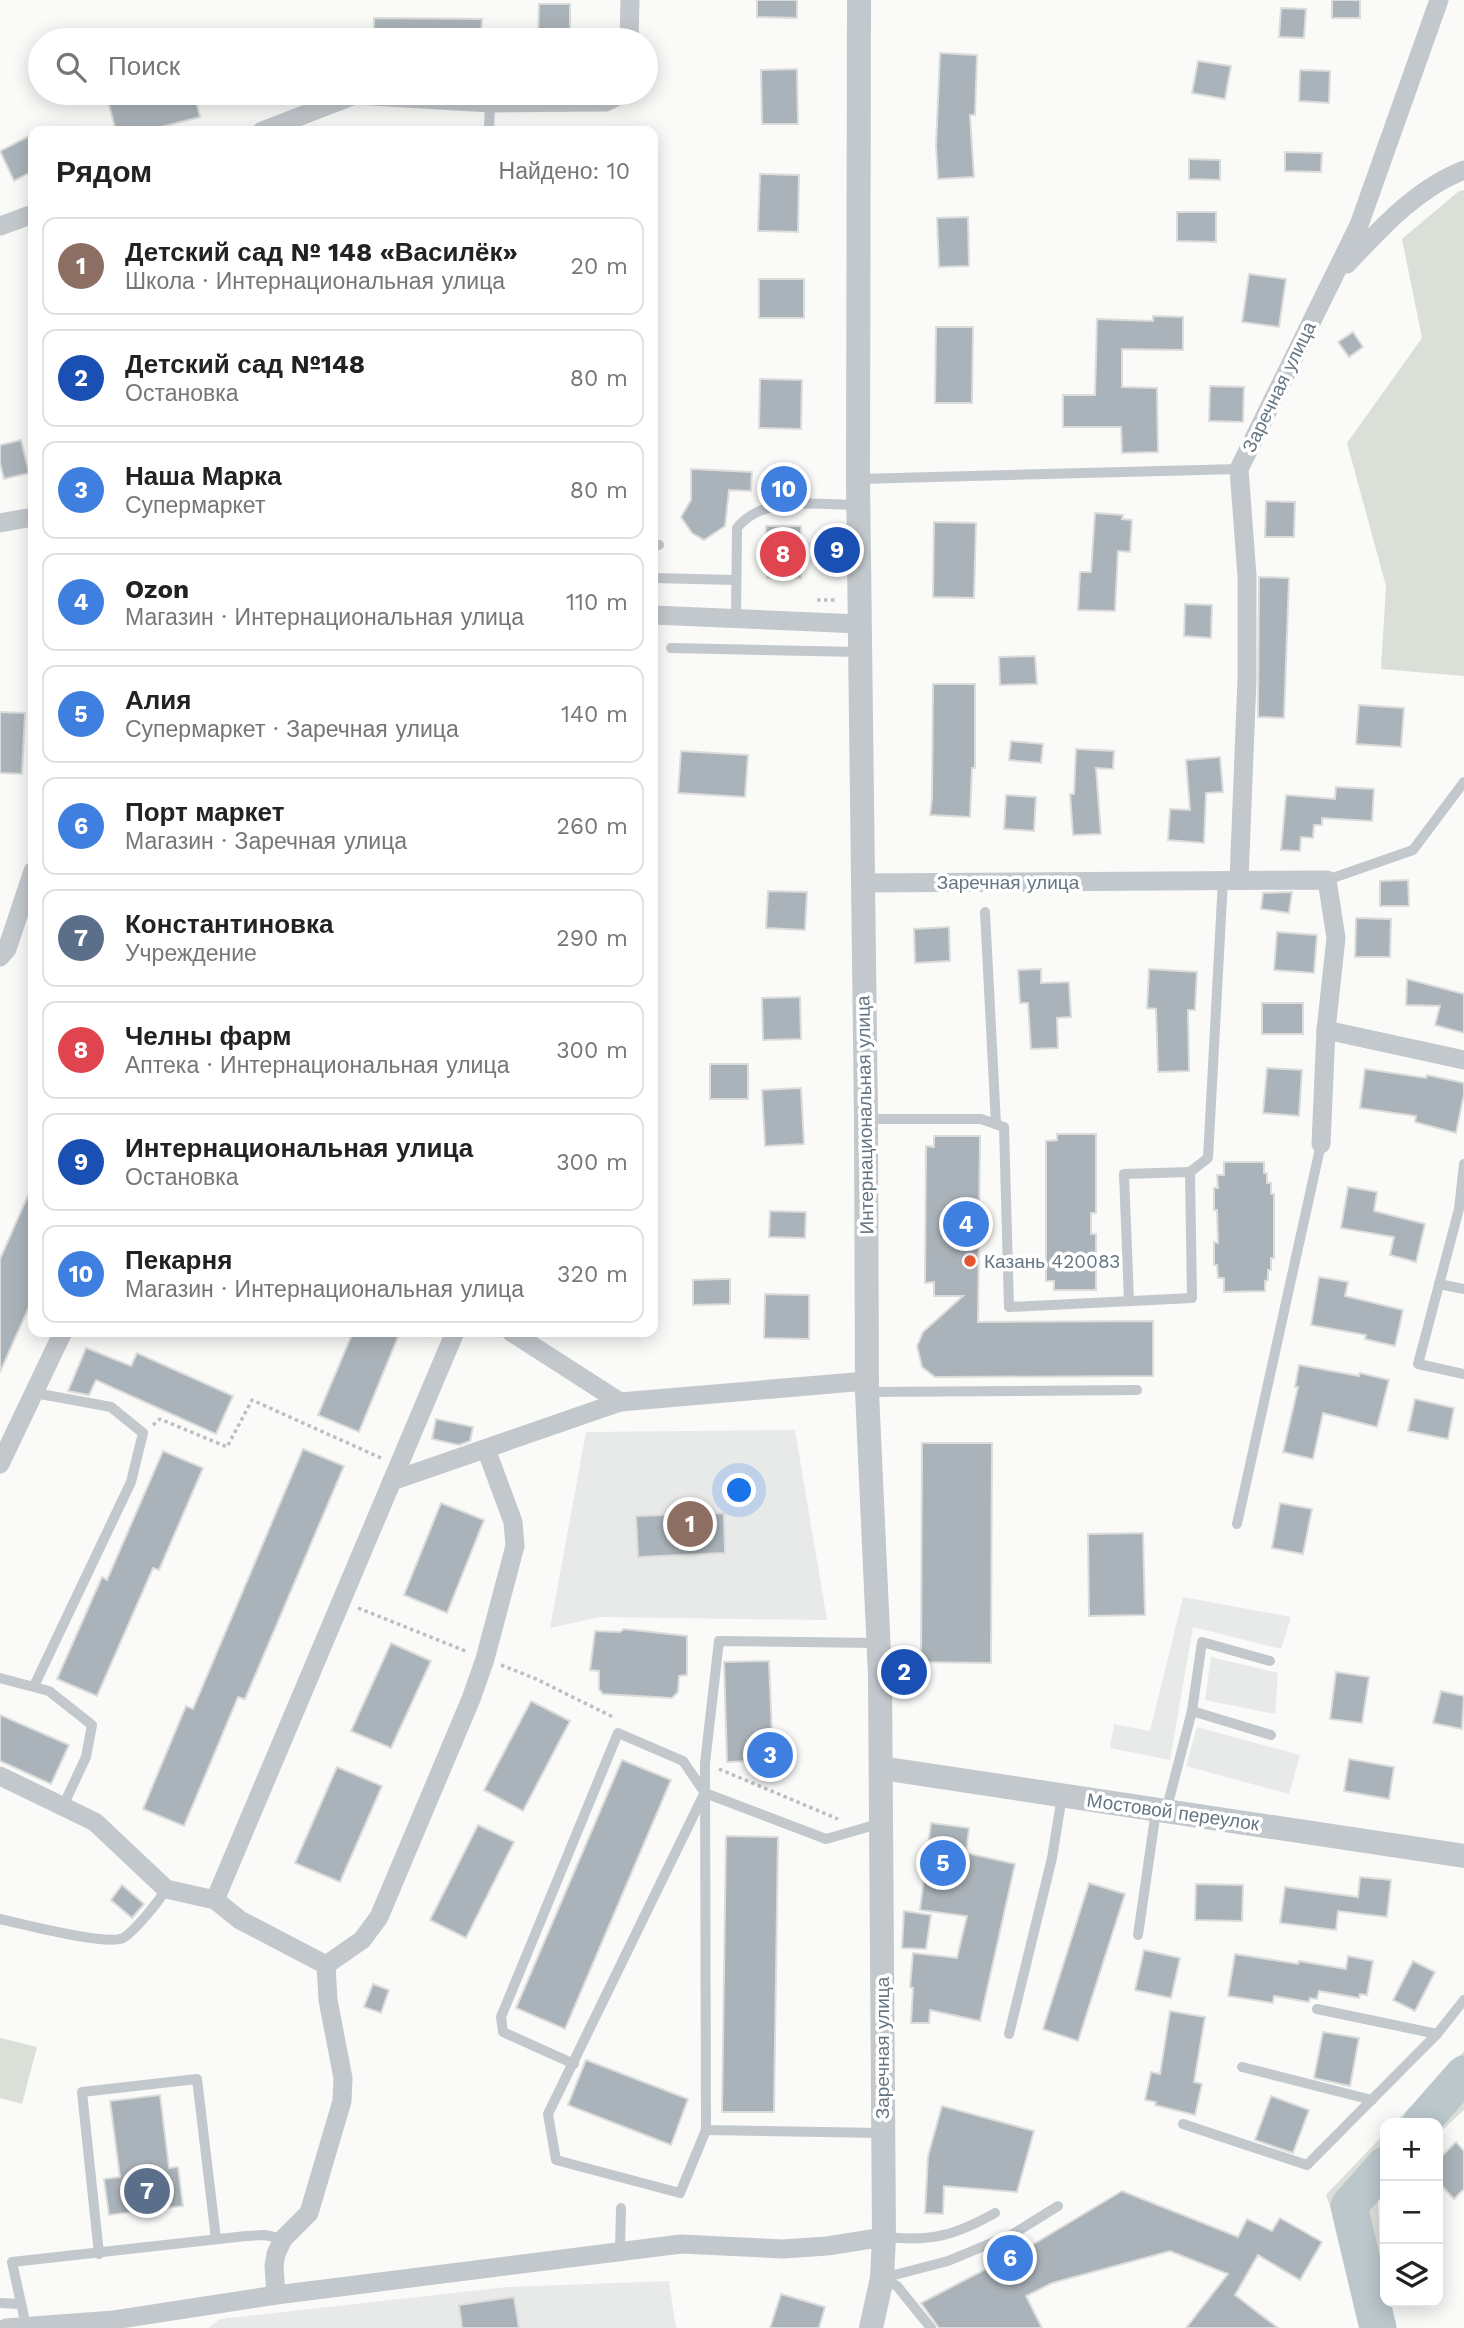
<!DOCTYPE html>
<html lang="ru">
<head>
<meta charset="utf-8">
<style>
	body { margin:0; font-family:"Work Sans",sans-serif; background:#f6f6f6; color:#222 }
	.controls { position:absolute; right:21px; bottom:21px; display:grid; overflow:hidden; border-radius:14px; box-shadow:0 4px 18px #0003 }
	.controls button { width:63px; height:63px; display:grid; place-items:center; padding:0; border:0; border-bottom:2px solid #e0e0e0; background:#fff; color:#222; font:35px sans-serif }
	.you { position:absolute; left:740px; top:1491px; width:24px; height:24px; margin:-18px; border:5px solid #fff; border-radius:50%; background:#1a73e8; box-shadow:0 0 0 10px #1a73e833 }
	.badge { display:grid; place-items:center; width:46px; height:46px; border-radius:50%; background:#e4572e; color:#fff; font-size:23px; font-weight:700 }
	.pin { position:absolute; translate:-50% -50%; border:4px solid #fff; box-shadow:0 2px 7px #0006 }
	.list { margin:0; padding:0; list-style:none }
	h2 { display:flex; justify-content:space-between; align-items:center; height:91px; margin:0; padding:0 28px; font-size:30px }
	h2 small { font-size:23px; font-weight:400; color:#767676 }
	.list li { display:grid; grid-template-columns:46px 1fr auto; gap:21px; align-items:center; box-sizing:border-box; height:98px; margin:0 14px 14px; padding:0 14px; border:2px solid #e0e0e0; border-radius:14px }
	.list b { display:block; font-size:26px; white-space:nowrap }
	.list p { margin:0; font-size:23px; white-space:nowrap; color:#767676 }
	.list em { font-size:23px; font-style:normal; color:#767676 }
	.icon { flex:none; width:38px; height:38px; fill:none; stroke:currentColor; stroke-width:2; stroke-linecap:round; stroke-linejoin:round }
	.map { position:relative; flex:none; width:1464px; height:2328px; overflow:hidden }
	.search { position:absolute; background:#fff; box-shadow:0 4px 18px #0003; left:28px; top:28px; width:630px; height:77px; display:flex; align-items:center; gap:18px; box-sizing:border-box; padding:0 24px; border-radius:38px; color:#767676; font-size:26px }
	.panel { position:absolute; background:#fff; box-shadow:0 4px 18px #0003; left:28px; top:126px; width:630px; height:1211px; border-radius:14px }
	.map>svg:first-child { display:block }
</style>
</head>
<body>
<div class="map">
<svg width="1464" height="2328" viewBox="0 0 1464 2328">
	<rect width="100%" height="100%" fill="#fafaf8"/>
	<g fill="#e8e9e9">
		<path d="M795 1430 827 1620 600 1617 550 1628 586 1432Z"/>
		<path d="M1183 1597 1291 1617 1281 1649 1193 1627 1170 1760 1110 1748 1114 1724 1150 1731Z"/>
		<path d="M1211 1657 1278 1673 1275 1714 1205 1700Z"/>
		<path d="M1197 1727 1300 1755 1289 1794 1186 1766Z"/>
		<path d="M669 2281 676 2328H208L220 2319 507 2287Z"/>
	</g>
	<g fill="#dadfd7">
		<path d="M1464 190V676L1381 669 1386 586 1347 443 1422 338 1402 239 1459 191Z"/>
		<path d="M0 2038 37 2047 22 2104 0 2098Z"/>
		<path d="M1464 2051V2110L1438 2134V2123H1395Z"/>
		<path d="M1385 2133V2191L1378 2200 1382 2328H1375L1326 2195Z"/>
	</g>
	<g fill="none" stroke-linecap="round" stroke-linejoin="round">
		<g stroke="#bbc7cb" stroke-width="37">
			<path d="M1421 2123 1464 2074"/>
			<path d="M1378 2328 1349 2206 1385 2165"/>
		</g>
	</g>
	<g fill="#aab3b9" stroke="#dcdcda" stroke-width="2">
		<path d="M757 0H797V18L757 17Z"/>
		<rect x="1332" y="0" width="28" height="18"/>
		<path d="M539 4H570V40H538Z"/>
		<path d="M1281 8 1306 9 1304 38 1279 37Z"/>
		<path d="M374 18 482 19 481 40H374Z"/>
		<path d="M940 53 977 55 975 115H970L974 177 938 179 936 145Z"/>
		<path d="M1198 61 1231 66 1225 99 1192 93Z"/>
		<path d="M797 69 798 124H762L761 70Z"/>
		<path d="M1300 70 1330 71 1329 103 1299 101Z"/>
		<path d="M106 93H194L200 117 145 131H116Z"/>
		<path d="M33 134V171L14 181 0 151Z"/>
		<path d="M1285 152 1322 153 1321 172 1285 171Z"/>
		<path d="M1189 159 1220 160V180L1189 179Z"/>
		<path d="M760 174 799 175 798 232 758 231Z"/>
		<path d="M1177 212H1216V242L1177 241Z"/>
		<path d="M968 217 969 266 939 267 937 218Z"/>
		<path d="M1249 274 1286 279 1279 327 1242 322Z"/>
		<rect x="759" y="279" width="45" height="39"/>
		<path d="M1153 316 1183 317V350L1122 349V387L1157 388 1158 452 1122 453 1121 427H1063V395H1095L1097 319 1153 321Z"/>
		<path d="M936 327H973L972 403H935Z"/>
		<path d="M1353 332 1363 347 1349 357 1338 342Z"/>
		<path d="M760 379 802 380 801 429 759 428Z"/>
		<path d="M1210 386 1244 387 1243 422 1209 421Z"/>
		<path d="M21 440 29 473 4 479 0 463V445Z"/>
		<path d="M691 469 752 472 751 491 729 490 725 526 704 540 692 533 681 517 691 500Z"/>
		<path d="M1266 501 1295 502 1294 537H1265Z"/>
		<path d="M1095 513 1123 515 1122 519 1132 520 1130 552 1118 551 1115 611 1078 610 1080 572H1091Z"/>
		<path d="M934 522 976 523 974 598 933 597Z"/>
		<path d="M766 526H801V578H767Z"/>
		<path d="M1259 577 1289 578 1284 718 1258 717Z"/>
		<path d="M1185 604 1212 605 1211 638 1184 636Z"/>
		<path d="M1035 656 1037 684 1000 685 999 657Z"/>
		<path d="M933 684H975V768H972L970 817 930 815 932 798Z"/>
		<path d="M1359 705 1404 708 1401 747 1356 744Z"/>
		<path d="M0 712 25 713 22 774 0 773Z"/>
		<path d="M1011 741 1043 744 1041 763 1009 760Z"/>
		<path d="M1076 749 1114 751 1113 769 1096 768 1101 834 1073 835 1070 794H1074Z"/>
		<path d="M681 751 748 755 745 797 678 793Z"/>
		<path d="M1220 757 1223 792 1206 793 1204 843 1168 840 1170 809 1190 810 1186 760Z"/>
		<path d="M1336 787 1374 789 1372 821 1322 818V825H1314L1313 838 1301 837 1300 851 1281 850 1286 795 1335 799Z"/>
		<path d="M1006 795 1036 797 1034 831 1004 829Z"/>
		<path d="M1408 880 1409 906H1380V881Z"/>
		<path d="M768 891 807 892 805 930 766 928Z"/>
		<path d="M1292 892 1289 913 1261 909 1263 893Z"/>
		<path d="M1356 918 1391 919 1390 957H1355Z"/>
		<path d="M949 927 950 961 915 963 914 929Z"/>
		<path d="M1277 932 1317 935 1314 973 1274 970Z"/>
		<path d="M1041 969V983L1069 982 1071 1017 1057 1018 1058 1048 1031 1049 1028 1003H1020L1018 970Z"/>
		<path d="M1149 969 1197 972 1195 1010H1188L1189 1071 1158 1072 1156 1009 1147 1008Z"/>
		<path d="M1407 979 1464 994V1033L1435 1025 1440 1006 1406 1005Z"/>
		<path d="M800 997 801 1039 763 1040 762 998Z"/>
		<rect x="1262" y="1003" width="41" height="31"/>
		<rect x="710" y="1064" width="38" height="35"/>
		<path d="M1267 1068 1302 1070 1299 1116 1263 1113Z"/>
		<path d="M1365 1069 1426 1078 1427 1075 1464 1083V1094L1456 1133 1415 1122 1416 1116 1360 1108Z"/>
		<path d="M801 1088 804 1144 765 1146 762 1090Z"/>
		<path d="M1057 1134H1096V1213H1091V1234H1096V1290H1054V1281H1046V1141L1057 1140Z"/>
		<path d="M934 1136H980L978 1322 1153 1321V1376L935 1377 922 1367 917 1346 923 1332 963 1296H934V1282L925 1283 926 1146 934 1147Z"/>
		<path d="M1224 1162H1264V1173H1267V1183H1271V1194H1274V1258H1271V1270H1268V1280L1265 1281V1291L1224 1292V1278H1218L1217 1265H1214V1242L1218 1243 1217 1210H1214V1188H1218L1217 1175H1224Z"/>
		<path d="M33 1184V1298L0 1372V1259Z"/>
		<path d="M1348 1187 1377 1192 1374 1211 1425 1224 1416 1262 1390 1255 1394 1237 1341 1228Z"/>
		<path d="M770 1211 806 1212 805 1238 769 1237Z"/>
		<path d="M1319 1277 1348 1282 1345 1296 1403 1310 1395 1346 1365 1339 1366 1335 1311 1325Z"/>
		<path d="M721 1279H730V1304L693 1305V1280Z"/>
		<path d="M765 1294 809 1295V1339L764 1338Z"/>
		<path d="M353 1332H400L359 1432 318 1415Z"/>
		<path d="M86 1348 131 1366 137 1353 233 1396 216 1434 96 1380 89 1395 68 1391Z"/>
		<path d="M1299 1365 1359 1376 1360 1373 1389 1380 1377 1427 1323 1413 1313 1459 1283 1452 1298 1387H1295Z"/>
		<path d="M1415 1399 1454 1408 1448 1439 1408 1431Z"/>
		<path d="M436 1419 473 1427 470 1441 459 1445 432 1439Z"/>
		<path d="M922 1443H992L991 1663 921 1662Z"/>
		<path d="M303 1449 344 1466 245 1699 238 1697 184 1826 143 1809 186 1706 193 1709Z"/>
		<path d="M163 1451 203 1468 159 1570 153 1568 97 1696 57 1679 102 1577 107 1580Z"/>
		<path d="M441 1503 484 1520 447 1613 404 1595Z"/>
		<path d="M1280 1503 1312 1509 1303 1554 1272 1548Z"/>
		<path d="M724 1513 725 1553 638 1557 636 1516Z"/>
		<path d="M1143 1533 1145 1615 1089 1616 1088 1534Z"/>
		<path d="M624 1629 687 1636V1675L679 1676 678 1692 672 1698 603 1694 599 1689V1671L590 1670 595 1631 620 1632Z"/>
		<path d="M391 1643 431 1661 391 1748 351 1731Z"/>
		<path d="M769 1661 773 1760 727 1762 724 1662Z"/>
		<path d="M1336 1672 1369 1677 1362 1723 1330 1719Z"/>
		<path d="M1441 1691 1464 1696 1462 1729 1433 1723Z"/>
		<path d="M531 1701 570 1721 523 1811 484 1790Z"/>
		<path d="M0 1715 69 1745 51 1784 0 1761Z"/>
		<path d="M1349 1759 1394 1767 1389 1799 1344 1791Z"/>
		<path d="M622 1760 671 1780 565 2029 516 2008Z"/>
		<path d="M337 1767 382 1786 340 1882 295 1863Z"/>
		<path d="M931 1823 969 1828 966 1853 1015 1864 980 2021 930 2010 929 2023H911L913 1988 910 1987 913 1953 957 1958 967 1916 920 1910Z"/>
		<path d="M478 1825 514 1842 466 1938 430 1920Z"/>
		<path d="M726 1836 778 1837 774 2112H722Z"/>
		<path d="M1360 1877 1391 1880 1387 1917 1338 1911 1336 1930 1280 1923 1285 1887 1358 1897Z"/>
		<path d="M1089 1883 1125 1894 1078 2041 1043 2029Z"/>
		<path d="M1196 1884 1243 1885 1242 1921 1195 1920Z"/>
		<path d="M122 1885 144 1904 132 1918 111 1900Z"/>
		<path d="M904 1911 931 1915 926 1949 902 1948Z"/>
		<path d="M1144 1950 1180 1958 1171 1998 1135 1990Z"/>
		<path d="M1235 1954 1298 1964 1299 1961 1346 1969 1348 1956 1373 1961 1367 1995 1360 1994 1359 1998 1319 1991 1317 1999 1310 1998 1309 2002 1274 1996 1273 2003 1228 1996Z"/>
		<path d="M1413 1961 1435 1972 1415 2011 1393 2000Z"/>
		<path d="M373 1984 389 1990 381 2013 364 2007Z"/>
		<path d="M1170 2011 1205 2017 1194 2082 1202 2084 1195 2115 1155 2105 1156 2102 1145 2100 1151 2072 1160 2074Z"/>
		<path d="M1323 2032 1359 2038 1350 2086 1314 2078Z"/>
		<path d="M586 2060 688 2099 671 2145 568 2105Z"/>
		<path d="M160 2095 169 2168 178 2167 183 2206 109 2215 104 2179 120 2177 110 2101Z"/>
		<path d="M1271 2096 1309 2110 1293 2153 1255 2140Z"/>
		<path d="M942 2106 1034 2131 1017 2192 944 2186 943 2214 925 2213 928 2156Z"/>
		<path d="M1456 2142 1464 2151V2189L1454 2199 1438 2182V2160Z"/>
		<path d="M1122 2191 1238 2237 1247 2219 1272 2231 1280 2218 1322 2242 1300 2280 1258 2255 1235 2295 1278 2328H1186L1228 2274 1170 2251 1052 2283 1026 2296 1042 2328H939L921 2303 1032 2245Z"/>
		<path d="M781 2294 825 2307 819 2328H770Z"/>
		<path d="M514 2297 519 2328H462L459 2305Z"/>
	</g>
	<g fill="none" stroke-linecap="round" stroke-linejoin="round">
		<g stroke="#bbbfc2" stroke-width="3.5" stroke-dasharray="3.5 3.5" stroke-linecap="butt">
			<path d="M817 600H837"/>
			<path d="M425 1332 432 1336"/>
			<path d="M153 1425 160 1419 227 1447 252 1400 381 1458"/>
			<path d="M358 1608 468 1652"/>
			<path d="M501 1665 534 1678 615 1718"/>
			<path d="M719 1769 838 1819"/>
		</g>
		<g stroke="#c3c8cc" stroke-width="10">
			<path d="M489 131 490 103"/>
			<path d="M858 479 1239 469"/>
			<path d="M653 545H659"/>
			<path d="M653 578 736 580"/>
			<path d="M736 618 737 528C764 494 819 505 857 505"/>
			<path d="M671 648 859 652"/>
			<path d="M1327 880 1413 850 1464 782"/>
			<path d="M985 912 996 1124"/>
			<path d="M866 1119H981L1004 1127 1009 1307 1192 1298 1190 1172 1124 1174 1129 1301"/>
			<path d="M1464 1164 1459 1209 1418 1364 1464 1374"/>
			<path d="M1190 1172 1208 1158 1223 880"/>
			<path d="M1439 1284 1464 1289"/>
			<path d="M868 1392 1137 1390"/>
			<path d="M1237 1524 1321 1144"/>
			<path d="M878 1643 719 1641 705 1763 706 2130 882 2133"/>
			<path d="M0 1678 49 1691 92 1725 86 1757 63 1806"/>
			<path d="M34 1686 131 1482 143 1433 111 1407 35 1393"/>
			<path d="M1192 1711 1202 1642 1270 1661"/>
			<path d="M703 1796 548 2114 556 2160 680 2193 706 2130"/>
			<path d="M1166 1811 1192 1711 1271 1735"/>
			<path d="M0 1919C22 1924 107 1946 123 1938 134 1932 160 1900 166 1889"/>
			<path d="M1138 1935 1156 1811"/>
			<path d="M1317 2009 1437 2034"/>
			<path d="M1009 2034 1052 1858 1062 1796"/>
			<path d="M574 2064 503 2032 501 2017 618 1733 683 1761 705 1793 826 1839 878 1824"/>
			<path d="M1242 2067 1372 2100"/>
			<path d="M1183 2124 1307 2165 1437 2034 1464 2000"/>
			<path d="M886 2237C931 2242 956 2235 995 2213"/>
			<path d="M620 2250 621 2208"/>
			<path d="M99 2254 82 2092 197 2079 216 2239"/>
			<path d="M883 2278 948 2261 1013 2234 1058 2206"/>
			<path d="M883 2279 897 2286 931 2328"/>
			<path d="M0 2303 21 2304"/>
			<path d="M26 2326 12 2262 246 2236 265 2235 283 2239"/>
		</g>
		<g stroke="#c3c8cc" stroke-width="19">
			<path d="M629 40 630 0"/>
			<path d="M262 131 355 95 490 103 606 102 624 93"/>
			<path d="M0 226 33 214"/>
			<path d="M1347 264C1381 228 1417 188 1464 170"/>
			<path d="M0 523 33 517"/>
			<path d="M653 615 859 624"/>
			<path d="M1239 880 1247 679V576L1239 469 1359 225 1439 0"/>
			<path d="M862 883 1327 880 1336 938 1326 1030 1321 1144"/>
			<path d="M0 957 7 949 33 871"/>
			<path d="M1326 1030 1464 1060"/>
			<path d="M511 1332 620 1402 866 1381"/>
			<path d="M0 1464 63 1332"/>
			<path d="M392 1481 620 1402"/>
			<path d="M0 1776 95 1822 166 1889 215 1900 240 1920 326 1965"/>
			<path d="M215 1900 455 1332"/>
			<path d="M326 1965 362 1940 379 1917 471 1699 485 1659 515 1546 513 1522 486 1449"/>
			<path d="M276 2295 274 2266 276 2254 283 2239 309 2213 342 2101 343 2078 328 2000 326 1965"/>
			<path d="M6 2328 114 2320 276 2295 681 2244 783 2249 827 2246 884 2237"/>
		</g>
		<g stroke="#c3c8cc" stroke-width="24">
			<path d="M859 0 858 479 866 1119 867 1392 880 1676 884 2237 882 2278 871 2328"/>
			<path d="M881 1768 1464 1856"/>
		</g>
	</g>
	<circle fill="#e4572e" stroke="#fff" stroke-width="2.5" cx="970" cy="1261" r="7"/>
	<g text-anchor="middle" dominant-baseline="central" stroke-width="7" stroke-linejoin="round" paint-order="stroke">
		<g font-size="19" fill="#657683" stroke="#fff">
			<text transform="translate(1279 387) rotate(-64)">Заречная улица</text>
			<text x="1008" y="882">Заречная улица</text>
			<text transform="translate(865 1115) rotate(-91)">Интернациональная улица</text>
			<text transform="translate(1173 1812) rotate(8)">Мостовой переулок</text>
			<text transform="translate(882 2048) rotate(-90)">Заречная улица</text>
		</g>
		<g font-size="19" fill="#657683" stroke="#fff" text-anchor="start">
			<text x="984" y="1261">Казань 420083</text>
		</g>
	</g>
</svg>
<div class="controls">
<button>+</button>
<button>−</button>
<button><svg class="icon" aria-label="layers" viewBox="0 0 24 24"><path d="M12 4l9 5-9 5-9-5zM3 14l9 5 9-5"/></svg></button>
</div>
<div class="you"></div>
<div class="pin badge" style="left:690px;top:1524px;background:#8d6e63">1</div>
<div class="pin badge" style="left:904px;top:1672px;background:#1a4fb4">2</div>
<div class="pin badge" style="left:770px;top:1755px;background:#3f7fe0">3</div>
<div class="pin badge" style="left:966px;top:1224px;background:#3f7fe0">4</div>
<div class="pin badge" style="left:943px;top:1863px;background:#3f7fe0">5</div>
<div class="pin badge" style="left:1010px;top:2258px;background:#3f7fe0">6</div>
<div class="pin badge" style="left:147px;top:2191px;background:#5c6f8a">7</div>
<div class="pin badge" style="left:783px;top:554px;background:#e0444e">8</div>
<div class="pin badge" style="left:837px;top:550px;background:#1a4fb4">9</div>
<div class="pin badge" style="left:784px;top:489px;background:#3f7fe0">10</div>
<div class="search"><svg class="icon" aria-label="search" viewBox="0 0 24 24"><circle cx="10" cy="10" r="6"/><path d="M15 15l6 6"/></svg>Поиск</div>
<section class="panel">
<h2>Рядом<small>Найдено: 10</small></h2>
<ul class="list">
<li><span class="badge" style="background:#8d6e63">1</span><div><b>Детский сад № 148 «Василёк»</b><p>Школа · Интернациональная улица</p></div><em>20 m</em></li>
<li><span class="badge" style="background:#1a4fb4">2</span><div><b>Детский сад №148</b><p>Остановка</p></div><em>80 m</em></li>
<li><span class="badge" style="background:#3f7fe0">3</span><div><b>Наша Марка</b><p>Супермаркет</p></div><em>80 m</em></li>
<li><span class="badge" style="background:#3f7fe0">4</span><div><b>Ozon</b><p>Магазин · Интернациональная улица</p></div><em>110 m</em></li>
<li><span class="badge" style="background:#3f7fe0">5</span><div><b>Алия</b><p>Супермаркет · Заречная улица</p></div><em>140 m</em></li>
<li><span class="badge" style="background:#3f7fe0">6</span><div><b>Порт маркет</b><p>Магазин · Заречная улица</p></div><em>260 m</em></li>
<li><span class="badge" style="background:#5c6f8a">7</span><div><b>Константиновка</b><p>Учреждение</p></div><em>290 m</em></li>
<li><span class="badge" style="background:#e0444e">8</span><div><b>Челны фарм</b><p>Аптека · Интернациональная улица</p></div><em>300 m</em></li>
<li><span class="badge" style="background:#1a4fb4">9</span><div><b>Интернациональная улица</b><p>Остановка</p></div><em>300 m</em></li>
<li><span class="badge" style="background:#3f7fe0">10</span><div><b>Пекарня</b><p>Магазин · Интернациональная улица</p></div><em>320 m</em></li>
</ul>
</section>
</div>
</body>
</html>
